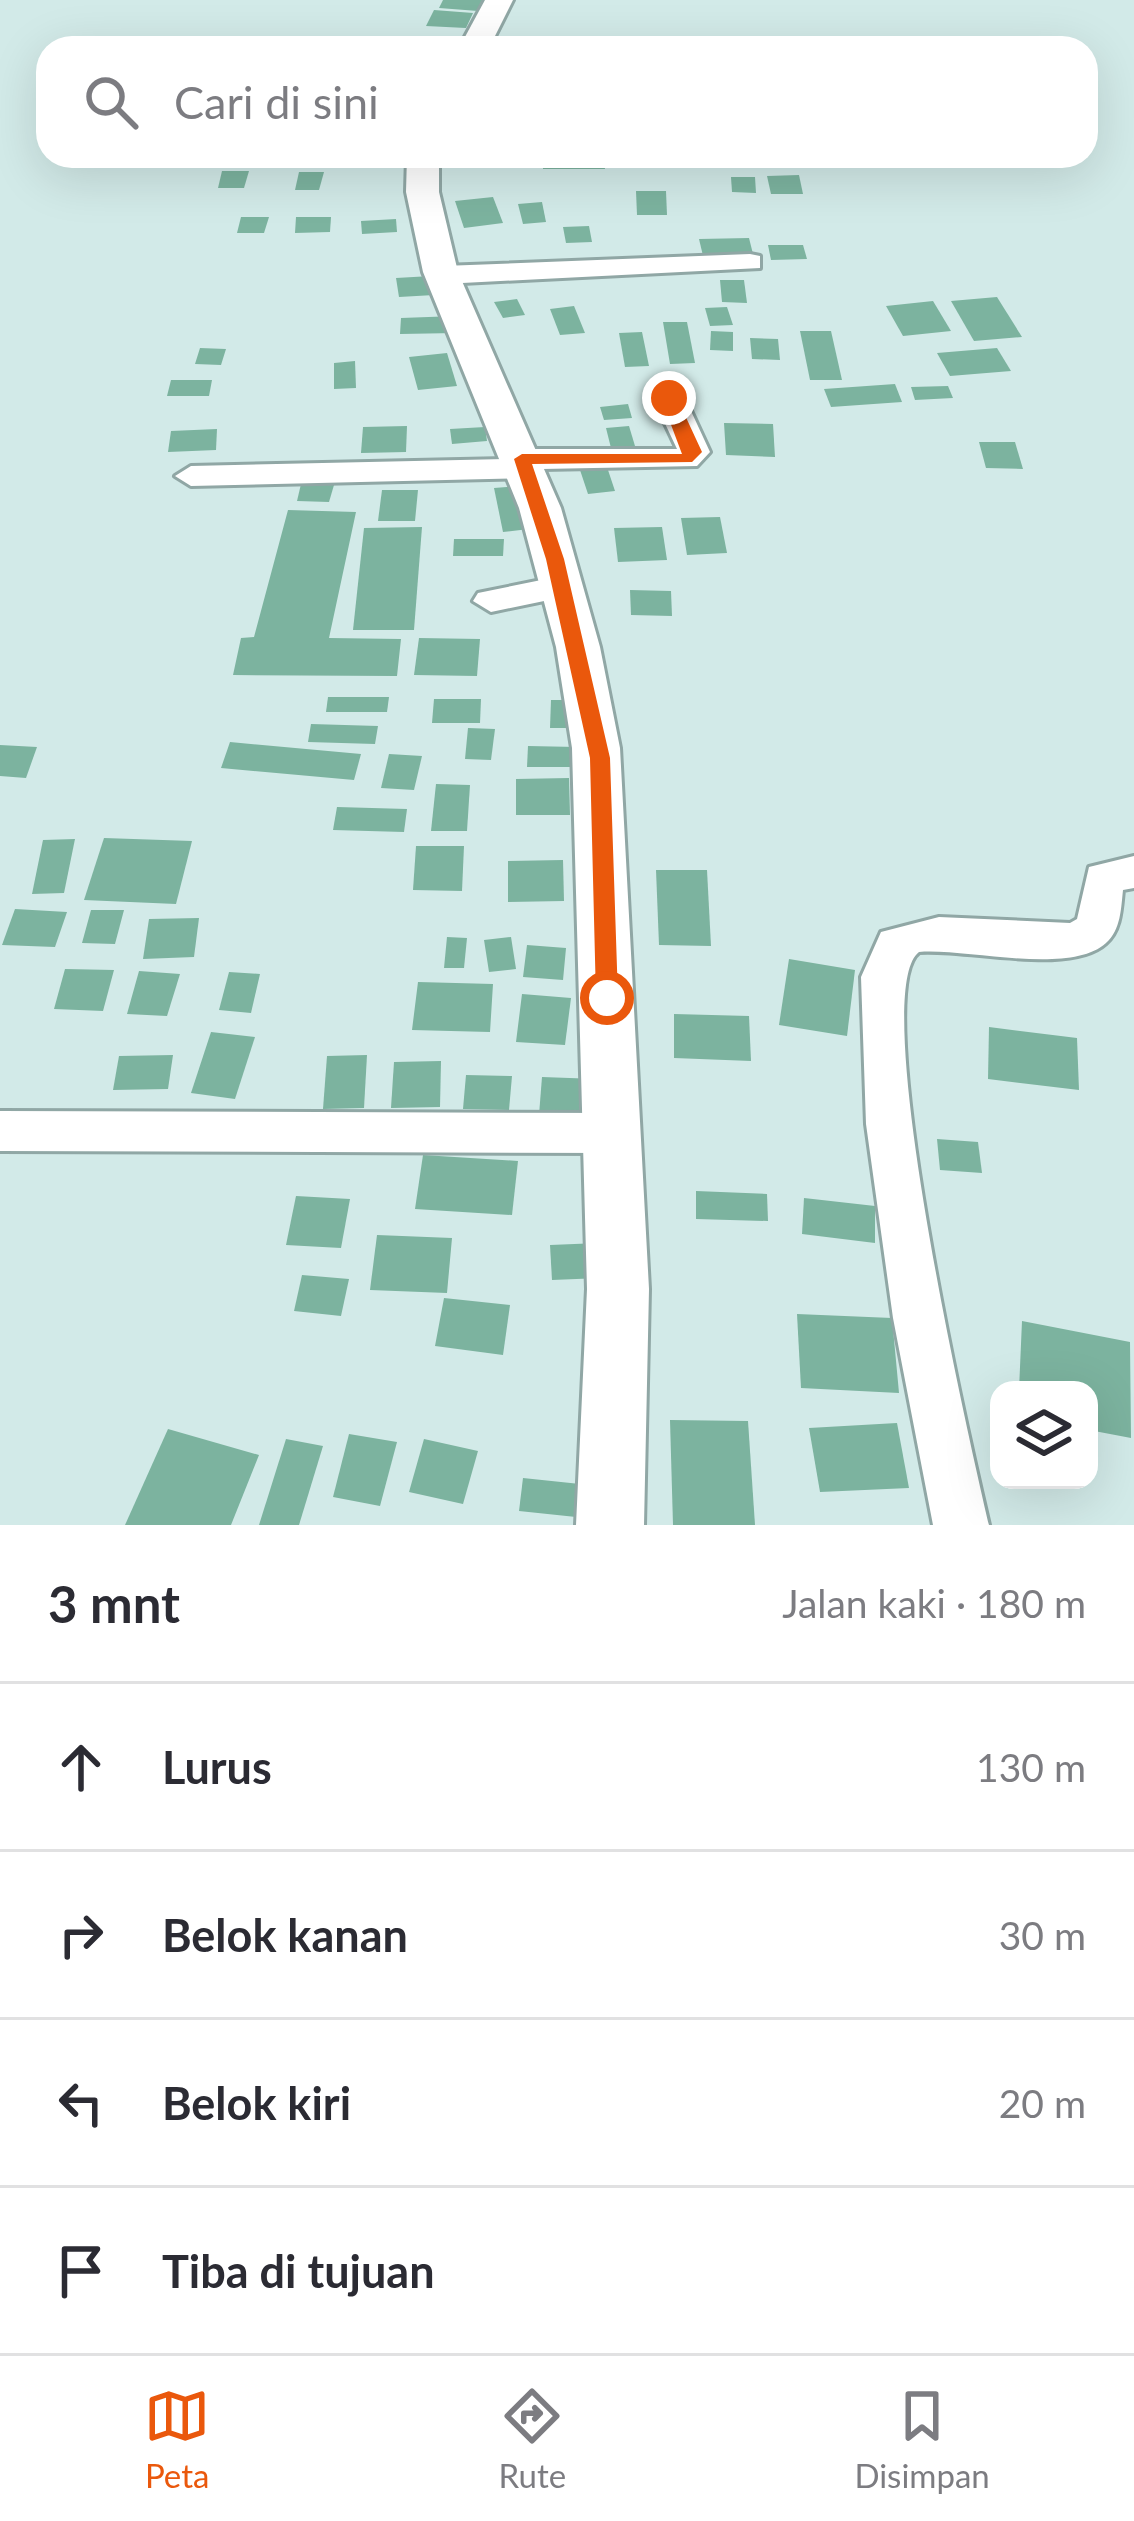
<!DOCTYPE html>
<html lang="id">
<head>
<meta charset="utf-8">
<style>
	body { margin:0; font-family:Lato,sans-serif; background:#f2f2f3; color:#2b2b33 }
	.controls { position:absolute; right:36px; bottom:36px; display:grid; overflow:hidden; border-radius:24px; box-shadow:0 12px 48px #0002 }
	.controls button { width:108px; height:108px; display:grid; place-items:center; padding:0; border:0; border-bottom:3px solid #e1e1e2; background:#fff; color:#2b2b33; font:60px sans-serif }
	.stop { position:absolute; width:36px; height:36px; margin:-27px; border:9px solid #ea580c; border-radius:50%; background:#fff }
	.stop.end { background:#ea580c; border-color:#fff; box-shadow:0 3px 12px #0008 }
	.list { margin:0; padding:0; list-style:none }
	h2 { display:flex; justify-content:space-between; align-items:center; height:156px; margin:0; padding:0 48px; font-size:51px }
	h2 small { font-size:39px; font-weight:400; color:#7c7c81 }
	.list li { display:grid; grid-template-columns:78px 1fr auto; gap:36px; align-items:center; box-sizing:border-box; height:168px; padding:0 48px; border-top:3px solid #e1e1e2 }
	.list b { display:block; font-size:45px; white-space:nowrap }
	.list em { font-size:39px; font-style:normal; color:#7c7c81 }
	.icon { flex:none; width:66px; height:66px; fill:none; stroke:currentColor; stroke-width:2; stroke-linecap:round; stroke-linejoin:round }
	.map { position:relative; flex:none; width:1134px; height:1525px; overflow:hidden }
	.search { position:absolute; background:#fff; box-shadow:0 12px 48px #0002; left:36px; right:36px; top:36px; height:132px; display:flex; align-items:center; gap:30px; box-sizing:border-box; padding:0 42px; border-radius:36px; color:#7c7c81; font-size:45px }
	.sheet { height:828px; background:#fff }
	nav { display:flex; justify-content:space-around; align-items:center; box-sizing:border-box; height:168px; border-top:3px solid #e1e1e2; background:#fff; font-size:33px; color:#7c7c81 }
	nav a { display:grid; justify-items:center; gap:6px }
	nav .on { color:#ea580c }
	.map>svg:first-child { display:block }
</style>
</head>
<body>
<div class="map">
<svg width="1134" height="1525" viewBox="0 0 1134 1525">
	<rect width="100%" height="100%" fill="#d2eae8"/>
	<g fill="#7cb39f">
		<path d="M443 0H484L478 11 439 8Z"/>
		<path d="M434 10 473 13 466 28 426 26Z"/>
		<path d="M543 162H604L605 169H543Z"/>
		<path d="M222 171H249L244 188H218Z"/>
		<path d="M299 172H324L319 190H295Z"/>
		<path d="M799 175 803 194H771L767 176Z"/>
		<path d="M731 177H755L756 193 732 192Z"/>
		<path d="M636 191H666L667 215H637Z"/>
		<path d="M493 197 503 223 464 228 455 201Z"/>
		<path d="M542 202 546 222 523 224 518 204Z"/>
		<path d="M241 217H269L264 233H237Z"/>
		<path d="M296 217H331L330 232 295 233Z"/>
		<path d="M396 219 397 232 362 234 361 221Z"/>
		<path d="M589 226 592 242 566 243 563 227Z"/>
		<path d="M749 238 754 258 704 260 699 239Z"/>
		<path d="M768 245H803L807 259 771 260Z"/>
		<path d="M431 276 434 295 399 297 396 278Z"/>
		<path d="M720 280H744L747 303 722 302Z"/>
		<path d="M997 297 1022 337 974 341 951 301Z"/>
		<path d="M517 299 525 315 503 318 494 302Z"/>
		<path d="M933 301 951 331 903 336 886 306Z"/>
		<path d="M574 306 585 333 560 335 550 309Z"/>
		<path d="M727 307 733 325 710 326 705 308Z"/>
		<path d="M456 316V333L400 334 401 318Z"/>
		<path d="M663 322H687L695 363 670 364Z"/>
		<path d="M711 331 733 332V351L710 350Z"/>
		<path d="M800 331H831L842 380H810Z"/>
		<path d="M642 332 649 366 625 367 619 333Z"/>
		<path d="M750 338 778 339 780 360 752 359Z"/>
		<path d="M200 348 226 349 221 365 195 364Z"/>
		<path d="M997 348 1011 371 950 376 937 353Z"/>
		<path d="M447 353 457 386 418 390 409 357Z"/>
		<path d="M355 361 356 388 334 389V363Z"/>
		<path d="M171 380H212L209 396H167Z"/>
		<path d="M895 384 902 402 831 407 824 389Z"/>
		<path d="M948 386 953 398 915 400 911 387Z"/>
		<path d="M628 404 632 418 604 420 600 407Z"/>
		<path d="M724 423 773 424 775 457 726 455Z"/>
		<path d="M407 426 406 452 361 453 363 427Z"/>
		<path d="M629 426 635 446 611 448 606 428Z"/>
		<path d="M485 427 487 441 452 444 450 429Z"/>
		<path d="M217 429 216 450 168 452 171 431Z"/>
		<path d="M979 442H1015L1023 469 986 468Z"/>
		<path d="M607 467 615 491 588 494 580 470Z"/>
		<path d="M301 484 334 485 329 502 297 501Z"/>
		<path d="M520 486 529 529 503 532 494 488Z"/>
		<path d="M382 490H418L415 521H378Z"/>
		<path d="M288 510 356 512 329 638 401 639 397 676 233 675 241 638 254 637Z"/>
		<path d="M720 517 727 553 687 555 681 518Z"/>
		<path d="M422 527 414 630H353L364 528Z"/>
		<path d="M662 527 667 560 618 562 614 528Z"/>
		<path d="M454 539H504L503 556H453Z"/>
		<path d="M630 590 671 591 672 616 631 615Z"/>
		<path d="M419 638 480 639 477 676 414 675Z"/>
		<path d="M328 697H389L387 712H326Z"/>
		<path d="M434 699H481L480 723H432Z"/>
		<path d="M551 700H582V728H550Z"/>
		<path d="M311 724 378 726 375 744 308 742Z"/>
		<path d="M468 728 495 729 491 760 465 759Z"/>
		<path d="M230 742 361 754 354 780 221 768Z"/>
		<path d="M0 745 37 747 26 778 0 776Z"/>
		<path d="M528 746 577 747 576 767H527Z"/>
		<path d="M389 754 422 756 414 790 381 788Z"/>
		<path d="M569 778 570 815H516V779Z"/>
		<path d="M436 784 470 785 467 831H431Z"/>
		<path d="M337 807 407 809 404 832 333 830Z"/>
		<path d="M104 838 192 841 176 904 84 900Z"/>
		<path d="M75 839 64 893 32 894 43 840Z"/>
		<path d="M416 846H464L462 891 413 890Z"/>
		<path d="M563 860 564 901 508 902V861Z"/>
		<path d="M656 870H707L711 946 659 945Z"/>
		<path d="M15 909 67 912 55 947 2 945Z"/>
		<path d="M91 910H124L115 944 82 943Z"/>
		<path d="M199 918 194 957 143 959 149 919Z"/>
		<path d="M447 937 467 938 464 968H444Z"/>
		<path d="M511 937 516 969 489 972 484 940Z"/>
		<path d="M527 945 566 948 563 980 523 977Z"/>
		<path d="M789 959 855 970 847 1036 779 1025Z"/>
		<path d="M65 969 114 970 103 1011 54 1009Z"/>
		<path d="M139 971 180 974 167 1016 127 1014Z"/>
		<path d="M229 972 260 974 251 1013 219 1010Z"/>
		<path d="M418 982 493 984 490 1032 412 1030Z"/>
		<path d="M522 994 571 998 565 1045 516 1042Z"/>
		<path d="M674 1014 749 1016 751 1061 674 1058Z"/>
		<path d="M989 1027 1077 1038 1079 1090 988 1079Z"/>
		<path d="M211 1032 255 1037 235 1099 191 1093Z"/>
		<path d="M173 1055 168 1089 113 1090 119 1056Z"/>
		<path d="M367 1055 364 1108 323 1109 327 1056Z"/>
		<path d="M441 1061 440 1107 391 1108 394 1062Z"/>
		<path d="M466 1075 512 1076 509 1110 463 1109Z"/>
		<path d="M542 1077 597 1079 595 1117 539 1115Z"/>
		<path d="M937 1139 978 1142 982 1173 940 1170Z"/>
		<path d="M423 1155 518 1161 512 1215 415 1209Z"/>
		<path d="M696 1191 767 1194 768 1221 696 1219Z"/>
		<path d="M296 1196 350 1199 341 1248 286 1245Z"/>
		<path d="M804 1198 875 1206V1243L802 1234Z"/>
		<path d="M377 1235 452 1238 447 1293 370 1290Z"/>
		<path d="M599 1243 601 1278 552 1280 550 1245Z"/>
		<path d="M302 1275 349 1279 341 1316 294 1311Z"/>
		<path d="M444 1298 510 1305 503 1355 435 1346Z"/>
		<path d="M797 1314 892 1318 899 1393 801 1388Z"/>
		<path d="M1022 1321 1130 1342 1131 1438 1089 1430V1390H1019Z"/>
		<path d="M670 1420 748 1421 755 1525H673Z"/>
		<path d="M897 1423 909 1488 820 1492 809 1428Z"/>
		<path d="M168 1429 259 1455 231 1525H125Z"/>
		<path d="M349 1434 397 1442 380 1506 333 1497Z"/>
		<path d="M286 1439 323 1446 299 1525H259Z"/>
		<path d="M424 1439 478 1451 463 1504 409 1492Z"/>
		<path d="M523 1478 580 1484 576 1517 519 1511Z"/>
	</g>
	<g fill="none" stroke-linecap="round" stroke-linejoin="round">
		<g stroke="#90a7a5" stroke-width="6">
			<g id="minor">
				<path d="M750 254 760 256V268L443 284 429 275 443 266Z"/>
				<path d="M669 389 685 398 710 452 697 466 542 469 526 478 191 486 175 476 191 466 506 459 522 449H677L653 398Z"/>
				<path d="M561 576 573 579 579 587 573 595 491 612 473 601 478 593Z"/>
				<path d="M1134 856V888L1123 890C1121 908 1121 930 1106 943 1070 976 967 948 919 952 866 992 971 1448 989 1525H933L893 1318 866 1124 861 977 881 932 939 917 1070 923 1077 919 1089 867Z"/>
				<path d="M0 1111 614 1113 631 1119 637 1133 631 1147 614 1153 0 1151Z"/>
			</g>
		</g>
		<g stroke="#90a7a5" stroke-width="6">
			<g id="tertiary">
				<path d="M485 0H513L489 48H459Z"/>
				<path d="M407 156H439V192L458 272 561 508 600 647 620 748 649 1289 644 1525H576L587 1289 572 748 556 647 519 508 423 272 406 192Z"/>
			</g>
		</g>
		<use href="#minor" fill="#fff" fill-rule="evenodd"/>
		<use href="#tertiary" fill="#fff" fill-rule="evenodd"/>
	</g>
	<path fill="#ea580c" d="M669 394 677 398 702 452 692 462 532 464 564 559 610 758 618 998 607 1007 596 998 590 758 546 559 514 459 522 454H682L661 398Z"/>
</svg>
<div class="controls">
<button><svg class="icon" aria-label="layers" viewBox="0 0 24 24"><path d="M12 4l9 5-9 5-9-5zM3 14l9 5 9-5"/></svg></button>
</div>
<div class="stop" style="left:607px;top:998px"></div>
<div class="stop end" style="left:669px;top:398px"></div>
<div class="search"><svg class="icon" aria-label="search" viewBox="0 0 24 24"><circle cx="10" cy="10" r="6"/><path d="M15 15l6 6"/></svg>Cari di sini</div>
</div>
<section class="sheet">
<h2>3 mnt<small>Jalan kaki · 180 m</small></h2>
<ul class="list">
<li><svg class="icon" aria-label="ahead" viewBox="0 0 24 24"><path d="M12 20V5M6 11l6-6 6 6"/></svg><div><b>Lurus</b></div><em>130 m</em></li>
<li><svg class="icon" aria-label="right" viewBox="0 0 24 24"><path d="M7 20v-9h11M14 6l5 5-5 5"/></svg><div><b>Belok kanan</b></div><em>30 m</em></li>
<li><svg class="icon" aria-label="left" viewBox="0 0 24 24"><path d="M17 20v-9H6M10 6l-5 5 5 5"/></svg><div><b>Belok kiri</b></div><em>20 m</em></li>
<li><svg class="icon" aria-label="arrive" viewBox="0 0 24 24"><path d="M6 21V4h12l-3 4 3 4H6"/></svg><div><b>Tiba di tujuan</b></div></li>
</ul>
</section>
<nav>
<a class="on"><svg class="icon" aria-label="map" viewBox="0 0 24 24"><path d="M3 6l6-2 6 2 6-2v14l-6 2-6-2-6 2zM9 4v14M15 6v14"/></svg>Peta</a>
<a><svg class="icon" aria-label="directions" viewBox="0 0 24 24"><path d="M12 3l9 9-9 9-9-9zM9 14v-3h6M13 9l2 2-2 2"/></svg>Rute</a>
<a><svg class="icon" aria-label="saved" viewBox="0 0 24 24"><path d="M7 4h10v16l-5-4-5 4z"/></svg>Disimpan</a>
</nav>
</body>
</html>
